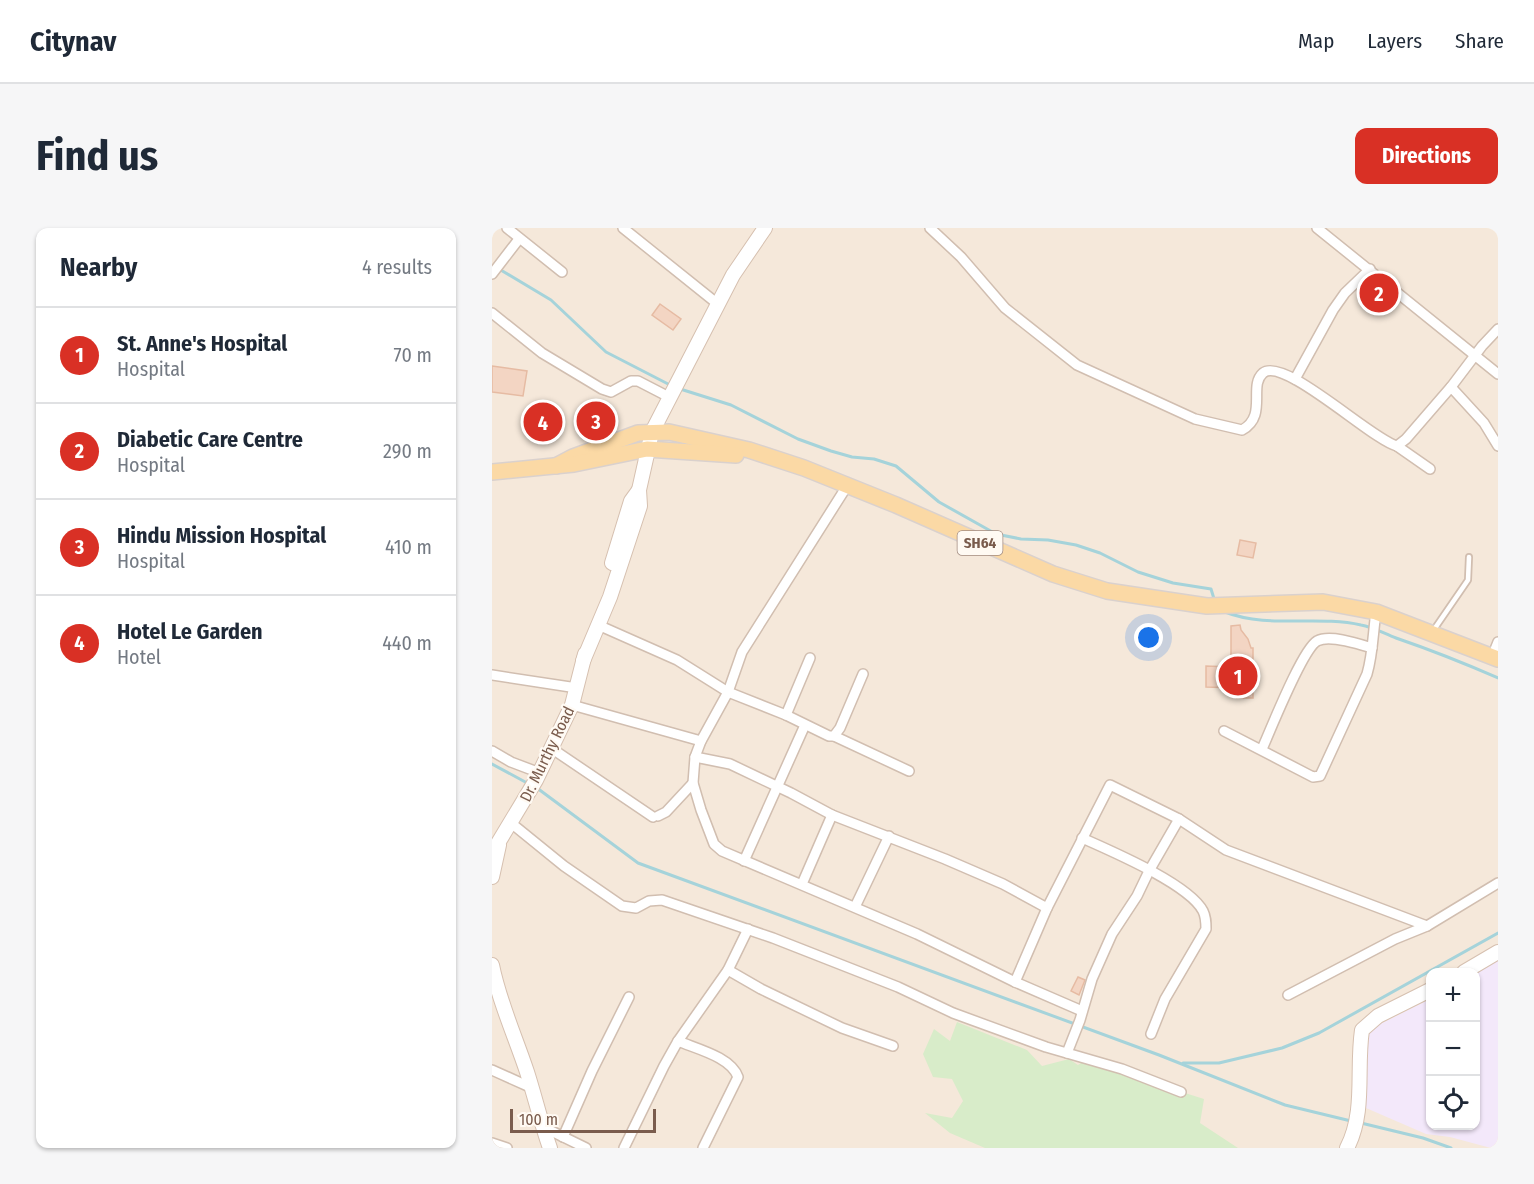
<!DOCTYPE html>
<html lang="en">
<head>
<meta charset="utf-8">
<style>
	body { margin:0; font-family:"Fira Sans Condensed",sans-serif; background:#f6f6f7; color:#1f2937 }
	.controls { position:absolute; right:18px; bottom:18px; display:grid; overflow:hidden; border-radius:12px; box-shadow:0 2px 4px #0004 }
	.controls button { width:54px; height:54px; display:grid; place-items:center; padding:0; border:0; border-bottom:2px solid #e0e1e3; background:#fff; color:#1f2937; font:30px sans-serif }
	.scale { position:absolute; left:18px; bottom:15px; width:146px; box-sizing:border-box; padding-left:6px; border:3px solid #7a5c4d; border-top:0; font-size:16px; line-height:21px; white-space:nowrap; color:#7a5c4d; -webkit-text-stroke:4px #fffaf3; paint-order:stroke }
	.you { position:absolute; left:657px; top:410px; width:21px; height:21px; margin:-15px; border:4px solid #fff; border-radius:50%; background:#1a73e8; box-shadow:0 0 0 9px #1a73e833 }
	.badge { display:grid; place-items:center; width:39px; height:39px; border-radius:50%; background:#d93025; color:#fff; font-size:20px; font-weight:700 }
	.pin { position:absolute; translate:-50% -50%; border:3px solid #fff; box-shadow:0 2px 6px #0006 }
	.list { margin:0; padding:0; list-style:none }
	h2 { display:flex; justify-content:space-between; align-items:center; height:78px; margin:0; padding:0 24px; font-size:26px }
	h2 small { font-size:20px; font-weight:400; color:#747a83 }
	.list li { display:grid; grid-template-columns:39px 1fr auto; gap:18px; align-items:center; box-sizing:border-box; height:96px; padding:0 24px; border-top:2px solid #e0e1e3 }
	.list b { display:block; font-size:22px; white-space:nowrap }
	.list p { margin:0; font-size:20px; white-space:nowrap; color:#747a83 }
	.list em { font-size:20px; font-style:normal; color:#747a83 }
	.icon { flex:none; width:33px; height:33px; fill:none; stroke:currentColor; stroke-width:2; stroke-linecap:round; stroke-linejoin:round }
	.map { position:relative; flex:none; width:1006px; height:920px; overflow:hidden; border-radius:12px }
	header { display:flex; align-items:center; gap:36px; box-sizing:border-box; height:84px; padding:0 30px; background:#fff; border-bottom:2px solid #e0e1e3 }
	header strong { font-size:28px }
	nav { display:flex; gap:33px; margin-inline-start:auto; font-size:21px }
	.intro { display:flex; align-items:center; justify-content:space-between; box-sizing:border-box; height:144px; padding:0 36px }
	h1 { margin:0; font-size:42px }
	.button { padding:15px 27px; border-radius:12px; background:#d93025; color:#fff; font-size:21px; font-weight:700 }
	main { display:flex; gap:36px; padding:0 36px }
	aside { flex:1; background:#fff; border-radius:12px; box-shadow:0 2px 4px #0004 }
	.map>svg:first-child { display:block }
</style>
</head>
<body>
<header>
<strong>Citynav</strong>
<nav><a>Map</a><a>Layers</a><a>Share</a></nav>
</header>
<div class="intro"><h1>Find us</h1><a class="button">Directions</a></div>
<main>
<aside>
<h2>Nearby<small>4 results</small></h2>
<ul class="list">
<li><span class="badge">1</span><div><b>St. Anne's Hospital</b><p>Hospital</p></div><em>70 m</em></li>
<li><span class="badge">2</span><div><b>Diabetic Care Centre</b><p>Hospital</p></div><em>290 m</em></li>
<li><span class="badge">3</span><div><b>Hindu Mission Hospital</b><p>Hospital</p></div><em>410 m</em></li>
<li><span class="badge">4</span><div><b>Hotel Le Garden</b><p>Hotel</p></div><em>440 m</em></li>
</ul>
</aside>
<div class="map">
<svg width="1006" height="920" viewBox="0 0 1006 920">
	<rect width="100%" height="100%" fill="#fdf6ec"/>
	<path fill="#f5e8da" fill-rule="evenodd" d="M0 0H1006V920H0ZM938 744H984V898H938Z"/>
	<path fill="#f3e8fa" d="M1006 732V920H999L958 909 934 906 874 880 872 804 938 771V898H984V745Z"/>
	<path fill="#d8ecc9" d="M465 794 535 822 550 838 577 831 586 837 592 833 712 871 708 895 746 920H493L458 905 433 885 460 890 471 873 460 851 441 849 431 826 442 801 458 813Z"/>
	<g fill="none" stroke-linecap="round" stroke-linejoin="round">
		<g stroke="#a5d3da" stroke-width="3">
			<path d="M7 41 59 72 114 124 180 158"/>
			<path d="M185 160 239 177 306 211 339 223 360 229 382 231 404 238 447 274 504 306 529 311 556 312 584 317 608 325 646 344 681 355 719 361 723 374"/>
			<path d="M733 384C776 401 825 387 869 397 881 399 893 406 904 410 939 422 972 435 1006 450"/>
			<path d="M0 536 37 556"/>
			<path d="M45 560 146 635 667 827 793 877 859 893"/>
			<path d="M691 835H727L790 820 827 805 1006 705"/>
			<path d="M869 895 931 910 959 920"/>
		</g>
	</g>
	<g fill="#f3d5c3" stroke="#e6bba3" stroke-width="1.5">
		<path d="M887 58 898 67 891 74 881 65Z"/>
		<path d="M168 76 189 91 181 102 160 87Z"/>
		<path d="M0 138 35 143 31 168 0 164Z"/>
		<path d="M102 174 112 176 106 204 96 201Z"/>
		<path d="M748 312 764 315 761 330 745 327Z"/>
		<path d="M748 397 749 402 756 411 759 420H761V470H745V460L714 459V438L739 439V398Z"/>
		<path d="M586 749 593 752 587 767 579 763Z"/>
	</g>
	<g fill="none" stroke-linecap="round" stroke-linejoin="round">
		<g stroke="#d1beb0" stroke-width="8">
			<path id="lane" d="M941 403 976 352 977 329"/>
		</g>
		<g stroke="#d1beb0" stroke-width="12">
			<g id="street">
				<path d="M15 0 70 44"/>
				<path d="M131 0 227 77"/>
				<path d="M438 0 469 29 513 80 585 137 703 191 750 202C776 188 756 158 771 145 792 128 880 212 905 218L914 211 959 159 992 195 1006 218"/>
				<path d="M825 0 1006 146"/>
				<path d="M0 46 27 11"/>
				<path d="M0 85 50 125 110 161 119 164 139 153H146L177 169"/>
				<path d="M803 151 841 82 853 65 878 41"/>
				<path d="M959 159 990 118 1006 101"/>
				<path d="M905 218 938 241"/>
				<path d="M355 258 250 424 236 464 209 513 203 529 201 555 209 582 222 616 230 623 425 706 523 754 590 783"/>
				<path d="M106 397 185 432 236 464 294 487 337 508H342L348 500 371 446"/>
				<path d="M1000 429 1006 414"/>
				<path d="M0 447 85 460"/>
				<path d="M80 477 209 513"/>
				<path d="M294 487 318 430"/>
				<path d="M732 503 821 549 828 548 875 446C881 426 881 404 884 384"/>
				<path d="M342 508 417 543"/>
				<path d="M59 520 161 589"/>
				<path d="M770 521C779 501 810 422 825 413 838 406 867 416 880 420"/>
				<path d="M0 523 19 534 48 545"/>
				<path d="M203 529 238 536 299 565 340 587 453 631 511 656 555 680"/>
				<path d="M166 588 174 584 201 555"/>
				<path d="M19 595 72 638 130 678 144 680 157 673 170 672 281 710 406 759 461 785 554 819 630 841 689 864"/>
				<path d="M590 610C619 623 697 656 711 683 714 689 714 694 714 701L673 771 659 806"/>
				<path d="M252 633 313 497"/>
				<path d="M310 656 340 587"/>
				<path d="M363 679 397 608"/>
				<path d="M236 742 269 761 350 800 401 818"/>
				<path d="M523 754 555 680 618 557 687 591 734 622 935 698"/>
				<path d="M796 767 903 711 935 698 1006 655"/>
				<path d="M186 813C205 821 239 829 246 849L211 920"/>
				<path d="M575 825 588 792 600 751 620 706 645 668 657 643 687 591"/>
				<path d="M0 842 40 860"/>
				<path d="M51 899 94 920"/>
				<path d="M71 909 100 843 137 769"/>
				<path d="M0 915 15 920"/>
				<path d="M132 920 172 838 186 813 236 742 256 701"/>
			</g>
		</g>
		<g stroke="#d6c0b0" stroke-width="16">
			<g id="secondary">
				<path d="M120 335 139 273 147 262"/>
				<path d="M91 433 118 369 148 278 147 262 160 204 241 47 273 0"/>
				<path d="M0 625 44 552 80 477 93 426"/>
				<path d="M0 649 7 617"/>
				<path d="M0 737C7 773 23 808 35 844 43 869 49 895 58 920"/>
				<path d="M972 744 1006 724"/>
				<path d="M855 920C874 883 864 842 870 802L886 788 938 762"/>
			</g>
		</g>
		<g stroke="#dad1cd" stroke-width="18">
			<g id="primary">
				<path d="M64 238 81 229 146 205 177 204 257 222 312 240 404 277 561 346 615 363 715 378 831 374 884 384 1006 431"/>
				<path d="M0 244 82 236 155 221 244 227"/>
			</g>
		</g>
		<use href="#lane" stroke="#fff" stroke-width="4.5"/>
		<use href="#street" stroke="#fff" stroke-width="9"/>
		<use href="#secondary" stroke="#fff" stroke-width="14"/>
		<use href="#primary" stroke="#fbd9a5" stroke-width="15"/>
	</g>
	<g text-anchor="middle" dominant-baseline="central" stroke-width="4.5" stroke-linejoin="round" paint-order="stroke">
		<rect fill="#fffaf3" stroke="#a28b7f" stroke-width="1.5" x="465.5" y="303" width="45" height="24" rx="4.5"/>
		<g font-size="15" font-weight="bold" fill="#7a5c4d">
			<text x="488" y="315">SH64</text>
		</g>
		<g font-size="16" fill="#7a5c4d" stroke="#fffaf3">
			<text transform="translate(55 526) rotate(-64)">Dr. Murthy Road</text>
		</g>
	</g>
</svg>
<div class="controls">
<button>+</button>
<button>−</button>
<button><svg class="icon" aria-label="locate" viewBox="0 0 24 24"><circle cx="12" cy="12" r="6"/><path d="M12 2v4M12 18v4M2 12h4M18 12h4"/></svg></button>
</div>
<div class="scale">100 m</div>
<div class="you"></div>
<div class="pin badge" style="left:746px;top:448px">1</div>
<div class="pin badge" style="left:887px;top:65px">2</div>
<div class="pin badge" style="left:104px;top:193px">3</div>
<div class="pin badge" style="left:51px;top:194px">4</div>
</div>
</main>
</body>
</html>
